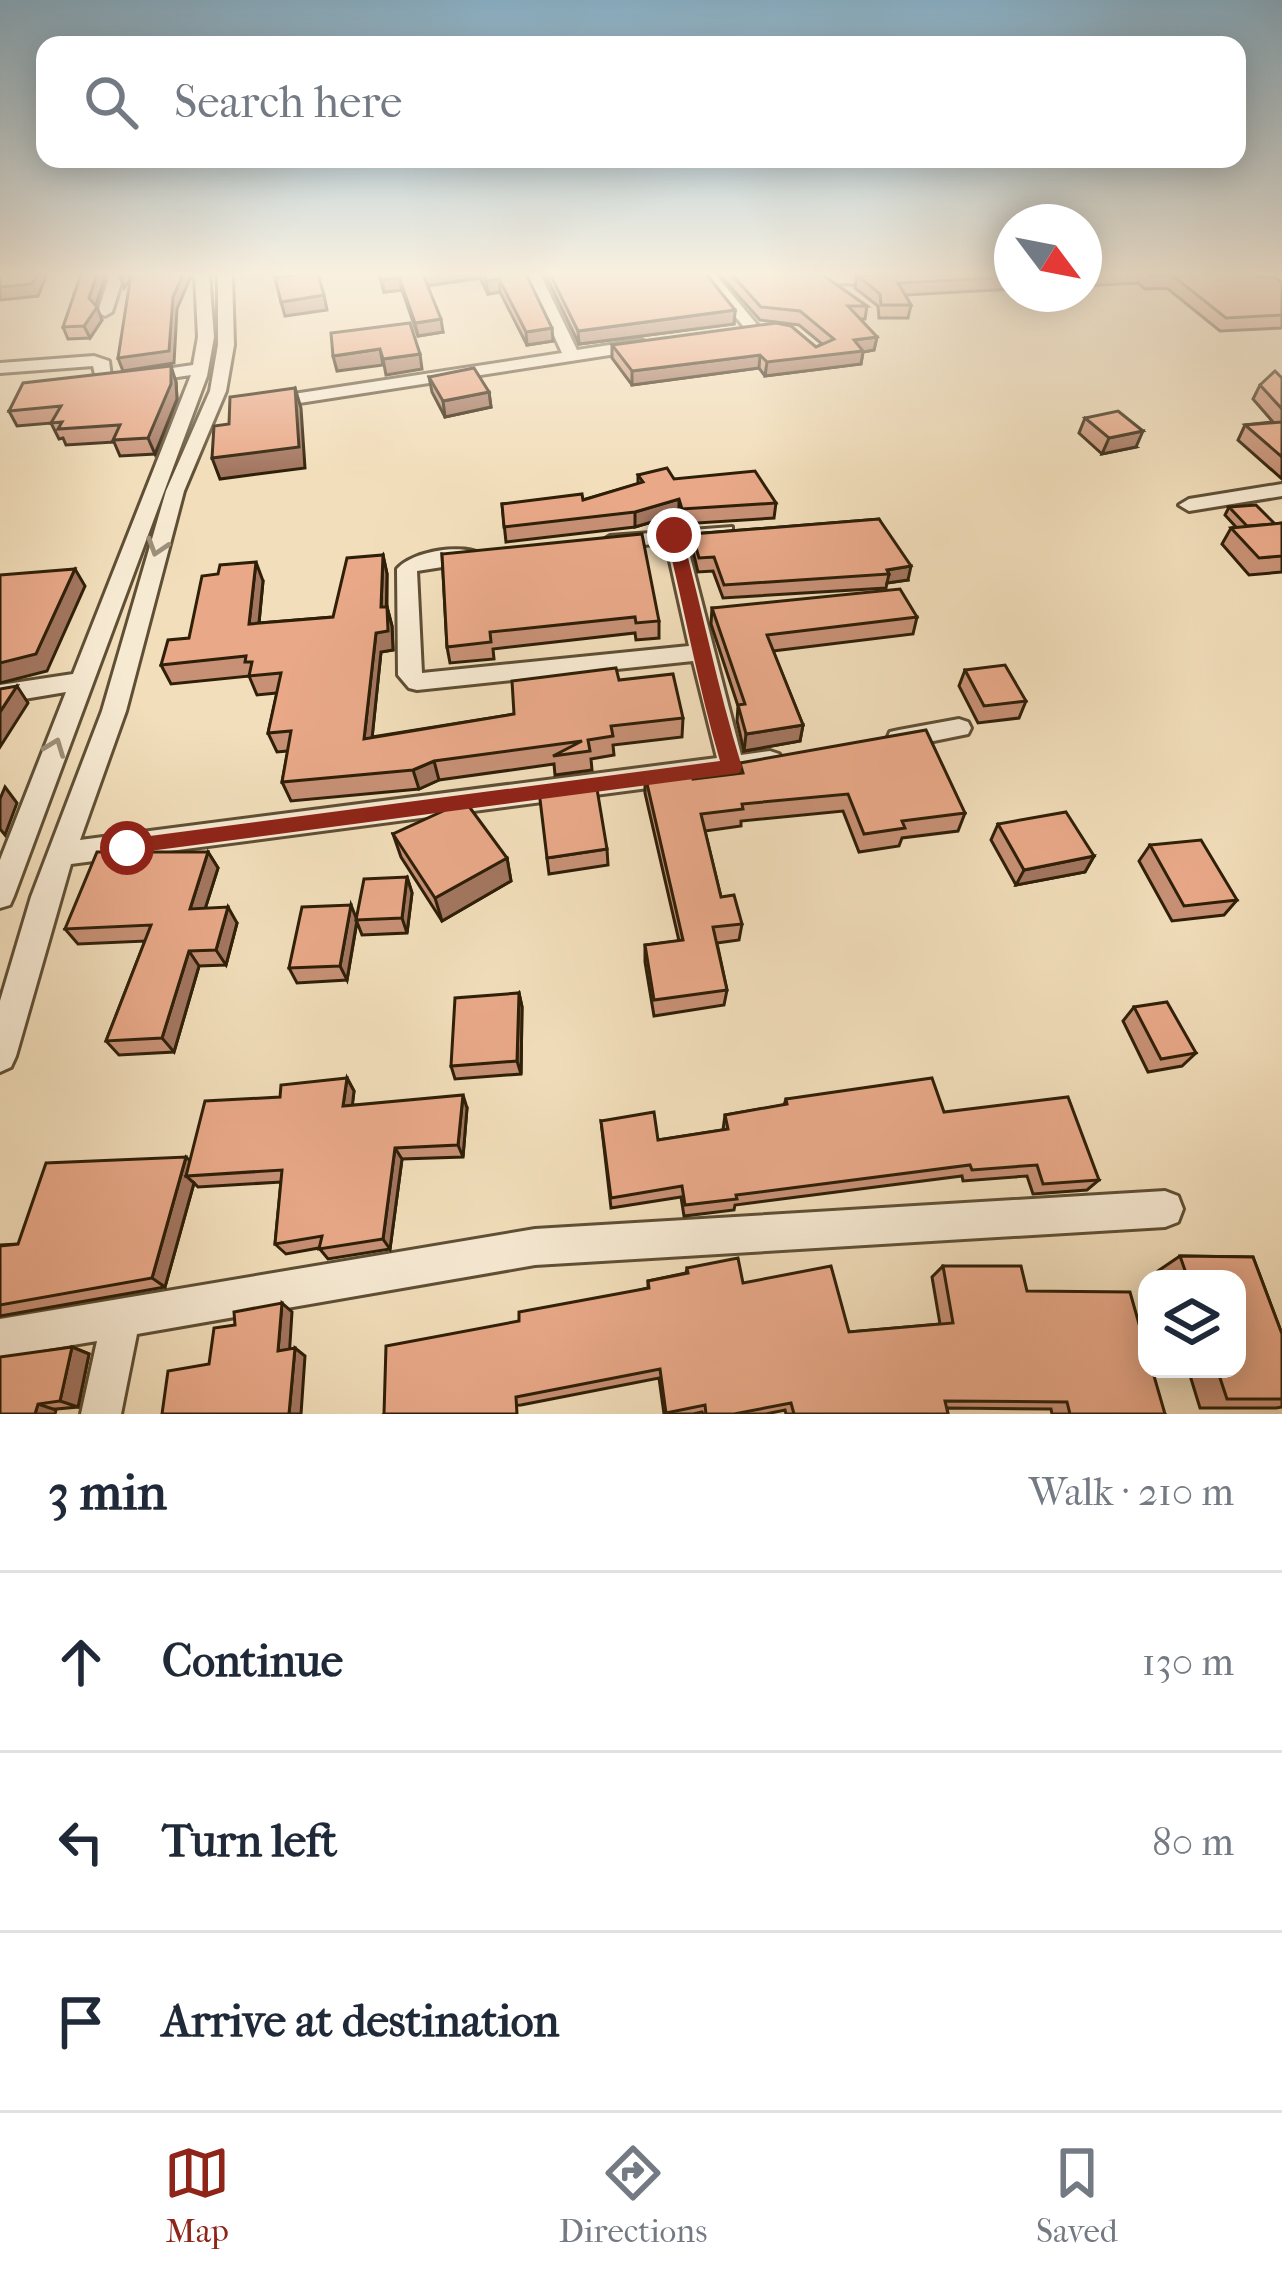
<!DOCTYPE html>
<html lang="en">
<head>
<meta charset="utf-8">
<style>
	body { margin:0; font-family:"IM FELL French Canon",serif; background:#f6f6f7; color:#1f2937 }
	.controls { position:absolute; right:36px; bottom:36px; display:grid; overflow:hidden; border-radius:24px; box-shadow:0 6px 30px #0003 }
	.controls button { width:108px; height:108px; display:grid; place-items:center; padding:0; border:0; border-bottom:3px solid #e0e1e3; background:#fff; color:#1f2937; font:60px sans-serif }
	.compass { position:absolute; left:994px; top:204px; width:108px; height:108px; border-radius:50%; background:#fff; box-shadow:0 6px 30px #0003; rotate:122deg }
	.stop { position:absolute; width:36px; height:36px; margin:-27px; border:9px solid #8f2418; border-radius:50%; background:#fff }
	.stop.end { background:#8f2418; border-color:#fff; box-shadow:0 3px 12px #0008 }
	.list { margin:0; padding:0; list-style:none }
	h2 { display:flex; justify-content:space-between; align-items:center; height:156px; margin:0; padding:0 48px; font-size:51px }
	h2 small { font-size:39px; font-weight:400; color:#747a83 }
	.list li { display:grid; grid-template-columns:78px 1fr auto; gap:36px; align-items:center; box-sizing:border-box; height:180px; padding:0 48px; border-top:3px solid #e0e1e3 }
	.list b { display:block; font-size:45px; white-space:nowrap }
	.list em { font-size:39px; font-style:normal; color:#747a83 }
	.icon { flex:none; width:66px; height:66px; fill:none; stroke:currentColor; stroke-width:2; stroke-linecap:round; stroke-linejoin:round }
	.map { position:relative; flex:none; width:1282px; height:1414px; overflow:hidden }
	.search { position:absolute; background:#fff; box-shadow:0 6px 30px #0003; left:36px; right:36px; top:36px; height:132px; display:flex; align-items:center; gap:30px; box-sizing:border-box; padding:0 42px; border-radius:24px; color:#747a83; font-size:45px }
	.sheet { height:696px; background:#fff }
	nav { display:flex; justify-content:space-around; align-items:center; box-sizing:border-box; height:168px; border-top:3px solid #e0e1e3; background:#fff; font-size:33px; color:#747a83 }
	nav a { display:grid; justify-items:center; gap:6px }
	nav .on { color:#8f2418 }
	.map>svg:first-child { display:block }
</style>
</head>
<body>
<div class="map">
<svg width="1282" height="1414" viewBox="0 0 1282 1414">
	<rect width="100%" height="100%" fill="#f2debb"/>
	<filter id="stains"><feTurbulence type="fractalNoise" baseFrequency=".00167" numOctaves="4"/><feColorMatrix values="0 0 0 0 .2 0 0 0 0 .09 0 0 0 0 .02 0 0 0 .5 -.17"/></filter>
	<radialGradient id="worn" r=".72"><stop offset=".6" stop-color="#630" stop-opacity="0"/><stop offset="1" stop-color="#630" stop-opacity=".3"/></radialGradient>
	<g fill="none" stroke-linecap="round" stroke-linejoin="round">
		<g stroke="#5f4f35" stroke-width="6">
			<g id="street">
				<path d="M110 274H124L112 312 105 316 98 312Z"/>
				<path d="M195 274H209L214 337 207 376 14 896 10 905 0 908V860L66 692 0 703V685L73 674 191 375 110 387 97 383 93 366 0 373V363L94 356 109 361 111 377 193 365 198 337Z"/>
				<path d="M218 274H232L234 345 226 391 184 491 126 711 80 840 717 758 693 661 417 690 409 688 398 675 397 569C412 551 465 542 484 556L474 562 417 571 422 673 689 646 666 543 610 548 600 542 610 536 732 527V535L686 541 741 755 770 751 779 754 783 761 779 768 732 777 71 864 16 1056 11 1067 0 1072V1001L31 897 102 711 166 491 210 391 218 345Z"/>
				<path d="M526 274H540L577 350 642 340 650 345 642 350 267 408 259 403 267 398 562 353Z"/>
				<path d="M700 274H715L759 327V333H749Z"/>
				<path d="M826 276H884L891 280 884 284 821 283V277Z"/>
				<path d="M1282 484V496L1189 511 1179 505 1189 499Z"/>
				<path d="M959 719 968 722 971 728 968 734 899 748 890 746 887 739 890 732 899 730Z"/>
				<path d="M1165 1191 1178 1196 1183 1209 1178 1222 1165 1227 535 1265 137 1334 121 1414H81L97 1341 0 1357V1319L535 1229Z"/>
			</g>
		</g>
		<use href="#street" fill="#f7ead3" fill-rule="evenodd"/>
	</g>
	<g fill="#c89176" stroke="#2e1f08" stroke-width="3">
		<path d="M379 274H526L553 341 527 345 500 292 488 294 480 278 427 286 443 332 418 336 402 290 384 292Z"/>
		<path d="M545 274H706L735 310 734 324 579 344Z"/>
		<path d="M719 274H821L867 306 865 319H860L877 337 874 350 863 352 861 364 765 376 759 368 632 385 612 358V345L816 347 822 344 799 325 760 320Z"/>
		<path d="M1012 274V289L905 295 911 305 908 318H879L878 306 855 288 857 275Z"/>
		<path d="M1084 274H1251L1282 283V328L1220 331 1167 288 1145 289 1138 283 1084 286Z"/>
		<path d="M95 306 102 320 90 338 68 339 63 327Z"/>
		<path d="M429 377 489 392 491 407 445 417 432 392Z"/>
		<path d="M1282 378V479L1238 440 1245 425 1273 422 1253 399 1260 385Z"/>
		<path d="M176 382 177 399 155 454 120 456 114 442 66 445 63 438 59 439 51 423 17 426 9 411Z"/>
		<path d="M1085 418 1136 447 1102 454 1079 433Z"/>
		<path d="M638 475 674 479 776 503 774 518 682 524 679 514 635 527 506 542 502 504 583 500 638 484Z"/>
		<path d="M1229 507 1275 524 1282 523V572L1249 575 1222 544 1231 528 1236 527 1225 515Z"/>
		<path d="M879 519 908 580 887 583 886 588 723 598 713 571 698 572 692 547V534Z"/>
		<path d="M442 554 659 621V638L636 640 635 633 493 649 494 659 450 663 447 647Z"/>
		<path d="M383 555 387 574V607L392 626 393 650 381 652 372 737 514 714 619 680 683 718 682 737 613 745 614 755 591 759 592 770 555 775 554 764 439 780 419 789 291 801 282 782 288 751 277 752 268 733 277 693 257 695 249 676 171 684 161 665 189 638 218 574 263 581 259 623 333 617Z"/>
		<path d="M712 608 917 617 913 634 773 651 803 725 800 741 744 751 737 721 738 706 711 624Z"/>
		<path d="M965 670 1026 701 1019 718 978 723 959 686Z"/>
		<path d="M740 763 965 813 958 831 902 838 899 846 859 852 843 811 741 821V826L705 831 721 897 742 924 739 940 717 943 727 990 724 1005 654 1016 645 962V945L679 941 645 793V775L693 779 739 773Z"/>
		<path d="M998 824 1094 856 1085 872 1016 885 991 840Z"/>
		<path d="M393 834 507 858 511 881 442 921 401 857Z"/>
		<path d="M1150 845 1237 900 1224 915 1172 921 1139 861Z"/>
		<path d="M607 849 608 865 549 874 547 858Z"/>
		<path d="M208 852 218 868 205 909 237 923 226 965 199 966 174 1052 119 1055 106 1041 145 941 78 944 65 929Z"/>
		<path d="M407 877 412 893 407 933 362 935 357 922 347 980 297 983 289 968Z"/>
		<path d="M519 993 522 1007 521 1074 455 1079 451 1066Z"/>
		<path d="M1134 1007 1196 1053 1182 1066 1148 1072 1123 1021Z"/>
		<path d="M347 1078 354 1091 352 1105 467 1108 463 1157 402 1159 390 1249 328 1259 319 1248 286 1254 275 1244 281 1182 198 1187 194 1183 165 1287 0 1316V1245L18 1244 190 1161 280 1097Z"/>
		<path d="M786 1099 944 1112 1099 1180 1087 1190 1033 1194 1027 1176 963 1181 962 1176 735 1205 734 1210 684 1216 681 1197 611 1208 601 1121 658 1140 723 1130 725 1115 784 1105Z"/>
		<path d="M1180 1256 1253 1257 1282 1334V1407L1276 1408H1200L1188 1369H1237V1279H1160L1158 1271Z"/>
		<path d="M943 1266 1027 1291 1165 1414H1052L1051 1409 947 1408 948 1414H786L785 1410 766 1414H703L702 1412 693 1414H664L659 1378 521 1405 384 1414 519 1321 648 1288V1281L686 1273 687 1268 743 1283 849 1332 940 1324 932 1277Z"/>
		<path d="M72 1347 89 1354 78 1407 0 1414Z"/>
	</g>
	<g fill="#a37660" stroke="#2e1f08" stroke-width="3">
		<path d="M37 274H47L38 296 0 300V287Z"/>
		<path d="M97 274H106L94 311 89 298Z"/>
		<path d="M121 274H134L124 288 120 276Z"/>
		<path d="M183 274H192L177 309 174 363 123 371 118 358 173 297Z"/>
		<path d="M423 274H480V278L425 286Z"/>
		<path d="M399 277 402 290 384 292 382 280Z"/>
		<path d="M499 279 500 292 488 294 486 281Z"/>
		<path d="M324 295 327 310 285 316 281 302Z"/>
		<path d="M97 307 102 320 90 338 84 326Z"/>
		<path d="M735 310 734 324 579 344 578 331Z"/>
		<path d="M441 319 443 332 418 336 415 323Z"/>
		<path d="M552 328 553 341 527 345 526 332Z"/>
		<path d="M877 337 874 350 863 352 861 364 765 376 767 362 854 340Z"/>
		<path d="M380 349 383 365 337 371 333 356Z"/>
		<path d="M420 354 422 369 386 375 383 359Z"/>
		<path d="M760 355 759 368 632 385V371Z"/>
		<path d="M171 366 176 382 177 399 155 454 148 438Z"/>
		<path d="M295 388 301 408 305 468 220 479 212 458Z"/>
		<path d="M489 392 491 407 445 417 443 401Z"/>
		<path d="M1143 431 1136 447 1102 454 1109 438Z"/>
		<path d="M679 499V514L635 527V512Z"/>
		<path d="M383 555 387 574 386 627 381 607Z"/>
		<path d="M256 562 263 581 257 643 249 624Z"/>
		<path d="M911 566 908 580 887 583 889 574 887 570Z"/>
		<path d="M75 569 85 586 47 671 0 683V663Z"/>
		<path d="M387 607 392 626 393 650 381 652 370 758 364 739 376 633Z"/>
		<path d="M17 686 28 703 0 747V712Z"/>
		<path d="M803 725 800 741 744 751 746 734Z"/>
		<path d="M434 761 439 780 419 789 413 770Z"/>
		<path d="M5 787 17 803 5 835 0 829V799Z"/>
		<path d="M208 852 218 868 200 925 190 909Z"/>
		<path d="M1094 856 1085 872 1016 885 1024 870Z"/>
		<path d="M507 858 511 881 442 921 435 898Z"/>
		<path d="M407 877 412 893 407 933 402 918Z"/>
		<path d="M351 905 357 920 347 980 340 966Z"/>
		<path d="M228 907 237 923 226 965 216 950Z"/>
		<path d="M189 951 199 966 174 1052 162 1038Z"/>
		<path d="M519 993 522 1007 521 1074 517 1061Z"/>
		<path d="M347 1078 354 1091 351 1118 343 1106Z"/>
		<path d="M463 1095 467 1108 463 1157 458 1145Z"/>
		<path d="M395 1148 402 1159 390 1249 383 1239Z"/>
		<path d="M186 1157 198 1168 186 1176 194 1183 165 1287 152 1278Z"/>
		<path d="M282 1303 292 1312 289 1359 278 1351Z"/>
		<path d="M72 1347 89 1354 78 1407 60 1401Z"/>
		<path d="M295 1348 305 1356 301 1414H289Z"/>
		<path d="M38 1404 56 1410 55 1414H35Z"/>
	</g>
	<g fill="#e9a989" stroke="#2e1f08" stroke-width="3">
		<path d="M0 274H37L32 284 0 287Z"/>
		<path d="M81 274H97L89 298 97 307 84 326 63 327Z"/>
		<path d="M131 274H183L173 297 169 351 118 358Z"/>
		<path d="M303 274H318L324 295 281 302 275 278Z"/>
		<path d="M380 274H423L441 319 415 323 399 277 382 280Z"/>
		<path d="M483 274H526L552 328 526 332 499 279 486 281Z"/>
		<path d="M550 274H706L735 310 578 331Z"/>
		<path d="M731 274H821L867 306H848L877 337 854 340 863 351 767 362 760 355 632 371 612 345 776 323 791 326 816 347 834 339 800 311 761 307Z"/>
		<path d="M895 274H1012V277L898 283 911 305H881L880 294 857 275Z"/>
		<path d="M1148 274H1251L1257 277H1275L1282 283V315L1226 318 1172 275 1150 276Z"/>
		<path d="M410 323 420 354 383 359 380 349 333 356 331 333Z"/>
		<path d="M171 366V384L148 438 113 440 120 425 58 429 62 422 51 423 61 406 9 411 23 383Z"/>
		<path d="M474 368 489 392 443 401 429 377Z"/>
		<path d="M1275 371 1282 378V409L1260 385Z"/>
		<path d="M295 388 299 447 212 458 214 426 229 424 230 397Z"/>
		<path d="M1118 411 1143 431 1109 438 1085 418Z"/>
		<path d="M1282 422V457L1245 425Z"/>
		<path d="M667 468 674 479 755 471 776 503 682 509 679 499 635 512 504 527 502 504 582 494 583 500 643 482 638 475Z"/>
		<path d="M1256 505 1275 524 1247 526 1229 507Z"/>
		<path d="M879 519 911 566 887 570 889 574 724 585 714 557 699 558 692 534Z"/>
		<path d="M1282 523V556L1259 558 1231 528Z"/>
		<path d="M642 534 659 621 636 623 635 617 490 632 491 642 447 647 442 554Z"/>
		<path d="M383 555 381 607H387L388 631 376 633 364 739 514 714 512 681 616 668 619 680 673 674 683 718 611 726 613 736 588 740 590 751 553 756 582 741 434 761 413 770 282 782 291 731 268 733 281 673 249 676 252 662H245L246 656 161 665 168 640 189 638 202 576 218 574 220 565 256 562 249 624 333 617 347 558Z"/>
		<path d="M75 569 36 654 0 663V575Z"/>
		<path d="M900 589 917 617 767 635 803 725 746 734 738 705 745 704 712 608Z"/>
		<path d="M1005 665 1026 701 984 706 965 670Z"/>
		<path d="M17 686 0 712V689Z"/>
		<path d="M926 730 965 813 902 821 905 828 864 834 848 794 742 804 743 809 701 814 721 897 734 895 742 924 713 927 727 990 654 1000 645 945 683 940 645 775 691 769 693 779 743 773 740 763Z"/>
		<path d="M596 783 607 849 547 858 539 791Z"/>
		<path d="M465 801 507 858 435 898 393 834Z"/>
		<path d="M1066 812 1094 856 1024 870 998 824Z"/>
		<path d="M1201 840 1237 900 1184 906 1150 845Z"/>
		<path d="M97 852H208L190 909 228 907 216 950 189 951 162 1038 106 1041 151 925 65 929Z"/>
		<path d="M407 877 402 918 356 920 364 879Z"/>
		<path d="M351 905 340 966 289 968 302 907Z"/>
		<path d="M519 993 517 1061 451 1066 455 998Z"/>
		<path d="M1167 1002 1196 1053 1161 1059 1134 1007Z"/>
		<path d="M347 1078 343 1106 463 1095 458 1145 395 1148 383 1239 319 1249 322 1236 275 1244 282 1170 186 1176 205 1101 280 1097 281 1085Z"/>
		<path d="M932 1078 944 1112 1068 1097 1099 1180 1043 1184 1037 1165 972 1170 970 1165 736 1195 737 1199 685 1205 682 1186 611 1198 601 1121 654 1112 658 1140 728 1129 725 1115 787 1104 786 1099Z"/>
		<path d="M186 1157 152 1278 0 1305V1246L18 1244 46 1163Z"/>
		<path d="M1180 1256 1253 1257 1282 1334V1399H1227L1217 1369H1237V1279H1188Z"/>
		<path d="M738 1258 743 1283 831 1266 849 1332 953 1323 943 1266H1021L1027 1291 1130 1292 1147 1352V1369H1152L1165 1414H1070L1067 1402 945 1401 948 1414H794L791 1403 734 1414H706L705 1405 666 1413 660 1369 516 1397 517 1414H384L386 1346 519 1321V1312L649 1288 648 1281 688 1273 687 1268Z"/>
		<path d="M282 1303 278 1351 295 1348 289 1414H162L168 1371 209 1364 214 1328 235 1325 234 1312Z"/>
		<path d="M72 1347 60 1401 38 1404 35 1414H0V1357Z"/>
	</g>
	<defs><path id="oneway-chevron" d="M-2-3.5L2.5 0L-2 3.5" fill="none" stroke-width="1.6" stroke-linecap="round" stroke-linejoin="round" transform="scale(3)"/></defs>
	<g stroke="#9d8f78">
		<use href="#oneway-chevron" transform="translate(157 547) rotate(108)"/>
		<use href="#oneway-chevron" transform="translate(55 747) rotate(-69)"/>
	</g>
	<linearGradient id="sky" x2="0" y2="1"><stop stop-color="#89b7d3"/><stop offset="0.58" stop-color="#f9f0e0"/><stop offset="1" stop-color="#f9f0e0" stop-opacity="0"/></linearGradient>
	<rect width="1282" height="472" fill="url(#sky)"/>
	<path fill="#8f2418" d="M674 530 682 535C703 613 718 690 742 767L739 773 119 855V842L127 839 720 761C698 686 685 611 666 535Z"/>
	<rect width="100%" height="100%" filter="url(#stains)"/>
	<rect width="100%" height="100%" fill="url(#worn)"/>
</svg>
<div class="controls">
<button><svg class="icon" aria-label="layers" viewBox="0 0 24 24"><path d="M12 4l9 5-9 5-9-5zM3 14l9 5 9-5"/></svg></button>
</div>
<svg class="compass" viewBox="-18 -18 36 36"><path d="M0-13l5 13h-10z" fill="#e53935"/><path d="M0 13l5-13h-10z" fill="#747a83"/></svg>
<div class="stop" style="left:127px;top:848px"></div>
<div class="stop end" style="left:674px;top:535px"></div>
<div class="search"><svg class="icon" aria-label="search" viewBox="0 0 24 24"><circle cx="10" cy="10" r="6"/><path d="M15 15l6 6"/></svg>Search here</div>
</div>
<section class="sheet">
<h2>3 min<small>Walk · 210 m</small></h2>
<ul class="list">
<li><svg class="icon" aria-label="ahead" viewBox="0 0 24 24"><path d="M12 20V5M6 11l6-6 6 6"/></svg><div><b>Continue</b></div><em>130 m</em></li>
<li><svg class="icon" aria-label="left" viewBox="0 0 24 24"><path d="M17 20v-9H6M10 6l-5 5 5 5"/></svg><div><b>Turn left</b></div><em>80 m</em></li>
<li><svg class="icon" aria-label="arrive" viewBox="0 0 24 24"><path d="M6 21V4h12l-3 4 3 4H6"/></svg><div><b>Arrive at destination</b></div></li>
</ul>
</section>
<nav>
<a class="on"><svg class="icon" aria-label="map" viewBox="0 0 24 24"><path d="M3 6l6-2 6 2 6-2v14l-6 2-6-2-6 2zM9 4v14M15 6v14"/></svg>Map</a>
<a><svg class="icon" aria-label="directions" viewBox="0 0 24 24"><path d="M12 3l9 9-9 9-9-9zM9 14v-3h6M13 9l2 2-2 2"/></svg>Directions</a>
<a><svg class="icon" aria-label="saved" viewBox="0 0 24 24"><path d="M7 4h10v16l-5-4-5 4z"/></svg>Saved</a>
</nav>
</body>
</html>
